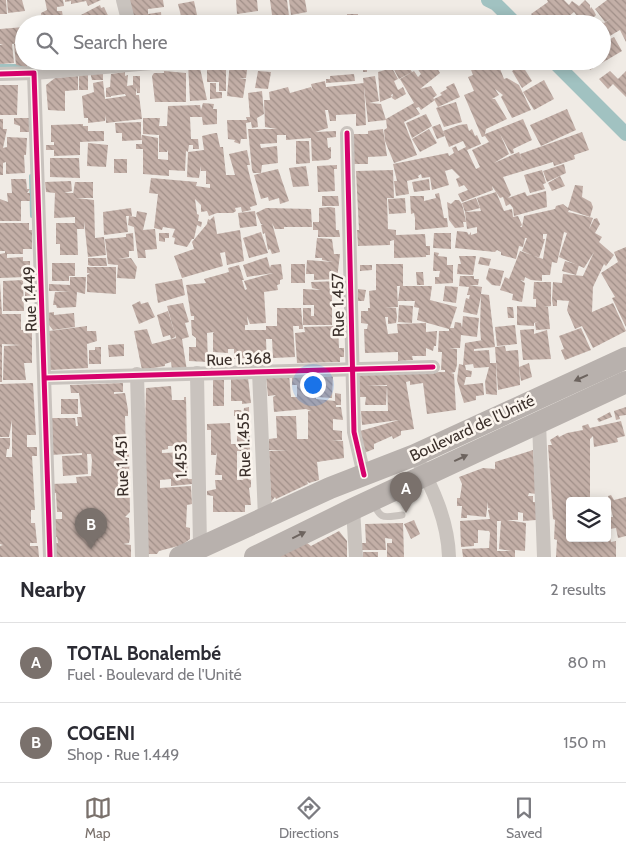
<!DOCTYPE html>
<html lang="en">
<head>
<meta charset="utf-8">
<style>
	body { margin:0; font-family:Cabin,sans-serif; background:#f7f7f7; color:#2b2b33 }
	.controls { position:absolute; right:15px; bottom:15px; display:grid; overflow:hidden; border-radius:5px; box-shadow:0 2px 12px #0003 }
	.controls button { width:45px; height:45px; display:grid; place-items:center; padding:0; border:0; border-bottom:1px solid #e1e1e2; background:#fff; color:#2b2b33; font:25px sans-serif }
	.you { position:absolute; left:312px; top:384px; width:18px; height:18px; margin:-12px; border:4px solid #fff; border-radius:50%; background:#1a73e8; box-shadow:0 0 0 8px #1a73e833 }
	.badge { display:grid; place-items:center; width:32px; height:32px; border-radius:50%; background:#7a716c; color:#fff; font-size:16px; font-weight:700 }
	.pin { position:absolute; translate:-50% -41px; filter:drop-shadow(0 1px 2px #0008) }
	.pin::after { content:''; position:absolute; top:26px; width:18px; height:15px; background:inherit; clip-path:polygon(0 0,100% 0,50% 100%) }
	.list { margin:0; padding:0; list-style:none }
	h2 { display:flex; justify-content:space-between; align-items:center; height:65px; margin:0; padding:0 20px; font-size:21px }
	h2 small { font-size:16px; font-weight:400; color:#7c7c81 }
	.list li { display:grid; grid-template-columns:32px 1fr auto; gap:15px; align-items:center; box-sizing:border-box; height:80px; padding:0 20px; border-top:1px solid #e1e1e2 }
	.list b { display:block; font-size:19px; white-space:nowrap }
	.list p { margin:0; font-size:16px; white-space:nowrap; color:#7c7c81 }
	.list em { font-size:16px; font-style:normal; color:#7c7c81 }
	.icon { flex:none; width:28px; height:28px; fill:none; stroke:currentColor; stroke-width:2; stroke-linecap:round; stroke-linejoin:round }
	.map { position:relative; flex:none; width:626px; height:557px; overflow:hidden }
	.search { position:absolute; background:#fff; box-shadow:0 2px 12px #0003; left:15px; right:15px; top:15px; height:55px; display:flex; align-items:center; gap:12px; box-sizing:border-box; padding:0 18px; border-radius:28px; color:#7c7c81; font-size:19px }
	.sheet { height:225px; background:#fff }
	nav { display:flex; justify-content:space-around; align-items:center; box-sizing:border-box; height:70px; border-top:1px solid #e1e1e2; background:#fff; font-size:14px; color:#7c7c81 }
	nav a { display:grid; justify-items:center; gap:2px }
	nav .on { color:#7a716c }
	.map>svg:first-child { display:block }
</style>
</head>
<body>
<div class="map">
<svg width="626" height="557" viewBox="0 0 626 557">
	<defs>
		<pattern id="building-back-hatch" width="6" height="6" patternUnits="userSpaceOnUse" patternTransform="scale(1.25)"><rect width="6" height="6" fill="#c3afa7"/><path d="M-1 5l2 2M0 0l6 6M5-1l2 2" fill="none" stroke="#a08f88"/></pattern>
	</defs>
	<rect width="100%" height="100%" fill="#f0ebe5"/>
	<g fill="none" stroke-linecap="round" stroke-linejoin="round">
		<g stroke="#a1c2c1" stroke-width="4">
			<path d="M0 66H23"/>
			<path d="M31 176 32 216"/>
		</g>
		<g stroke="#a1c2c1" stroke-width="14">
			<path d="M488 0 496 4 516 24"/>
			<path d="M553 61 626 134"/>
		</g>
	</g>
	<g fill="url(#building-back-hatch)" fill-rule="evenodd">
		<path d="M0 0H6L7 14H0Z"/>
		<path d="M7 0H22L25 11 8 13Z"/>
		<path d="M45 0H63L64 6 57 7V11H53H62L64 24H42L41 13 47 10Z"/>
		<path d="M65 0H101L88 6 86 1 71 4V1L65 2Z"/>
		<path d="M125 0H163L164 7 148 9V14L161 12 162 24H131Z"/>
		<path d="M236 0H257L258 11 237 14Z"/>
		<path d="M270 0H287L289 16 279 17 280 21 273 22Z"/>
		<path d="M289 0H305L307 12 291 15Z"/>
		<path d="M547 0H564L569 5 572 1 579 6 585 0 590 5V9L591 7 594 11 596 15 593 18 598 24H569L567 21 573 15 577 19 573 23 579 19 574 12 560 24H539L531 14 548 2Z"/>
		<path d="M607 0H626V42L620 30 608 37 602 29V22L604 23 612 18 605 22 595 9Z"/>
		<path d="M194 1 199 24H183L178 4Z"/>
		<path d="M100 5 101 8 104 7 112 24H83L79 16Z"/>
		<path d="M347 14H358V24H327V19L347 18Z"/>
		<path d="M464 16 465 24H451L453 17Z"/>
		<path d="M24 27V42L12 44 14 63 0 64V45H3L0 44V29Z"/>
		<path d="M614 37 622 51 590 70 586 61H602V43Z"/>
		<path d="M14 44H24V61H28L27 67 16 65Z"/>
		<path d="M31 61H71V63L58 66H31Z"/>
		<path d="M207 61H217V64L219 61H226L227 65 223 66 226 67V91H219V82H207Z"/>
		<path d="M230 61 248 63 246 78H239L246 79 243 98 227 96Z"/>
		<rect x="328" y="61" width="16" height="8"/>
		<path d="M364 61H385V69H367V72H363Z"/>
		<path d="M394 61H422L425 63 429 61 432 65 427 68 435 64 440 73 420 89 431 86 437 95 433 98 435 100 421 110 419 107 416 108 420 114 404 122 417 155 394 163 385 141 384 130 387 128 386 119 414 103 400 79 414 71 418 77 421 74 417 68 410 69 412 72 399 79 390 62Z"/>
		<path d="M462 61H497L504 79 507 78 519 85 531 110 512 118 501 97 503 95 495 89 499 95 492 99H495L507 119 486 129 485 134 523 119 532 140 513 149 514 153 511 154 500 134 509 154 494 163 519 152 524 166 520 154 582 132 589 150 574 155 575 159 554 166 553 162 503 177 511 195 508 198 525 192 527 196 546 191 547 207 514 216 513 208 510 204 506 206 503 197 500 198 492 186 493 190 462 202 458 194 468 190 464 185 459 187 456 179 460 177 452 169 445 171 449 185 432 190 430 177 422 178 421 174 418 176 419 178 407 181 409 194 396 196 394 181H397L393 164 448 153 449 156 454 153 452 148 456 146 458 151 466 147 463 141 449 147 443 131 459 125 467 124 469 131 472 129 475 136 477 135 481 144 467 150 476 169 480 167 472 150 489 142 485 136 482 137 464 95 474 91 468 77 473 75 470 67 466 69Z"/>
		<path d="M188 64H197V68H200L207 100 190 101Z"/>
		<path d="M522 65 532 81 522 88 512 71Z"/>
		<path d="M392 68 398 79 394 81 398 90 403 87 406 94 395 100 392 98 393 94 391 95 392 97 380 102 378 72Z"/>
		<path d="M164 71 186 73V102H155L152 76 154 73H164Z"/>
		<path d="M258 71 271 72 268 89 255 88Z"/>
		<path d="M610 71 618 79 626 71V97L613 84 608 89 599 79Z"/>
		<rect x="79" y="72" width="9" height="18"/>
		<path d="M90 72H103V80H92Z"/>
		<path d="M125 72V76L128 75 127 86 133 85V76H140V93H137L136 87V95H139L142 119 106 123V115L105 121 88 123V118H84L82 96 94 92 93 83 103 81 105 99 126 96 125 94 111 96 110 92 111 97H106V88L110 87 111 74Z"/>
		<path d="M354 74 355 81 326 83V79H330V76Z"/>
		<path d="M78 76V90L65 91V111L48 110 46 85 55 78Z"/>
		<path d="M375 76 379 101 369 103 381 104 386 120 368 122 363 78Z"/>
		<path d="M544 80 554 99 534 110 523 92Z"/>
		<path d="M325 81 326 87 364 83 366 125 356 126V114L336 115V121H330L328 110H325L328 128 315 132 336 131V137L327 138 328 148 331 147V158L328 160 312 161 311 138 286 140V135H277V143L260 144 261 148 277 146 278 163 262 165 261 173 278 169 289 201 280 204 279 198 269 201 268 197 261 199 254 175 261 173H253L252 170 248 129H277L265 127 264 100H270L269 92 288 87 290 93 311 87 313 91 311 84Z"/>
		<path d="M210 83H216V92H222V98L210 99Z"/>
		<path d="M454 83 460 97 438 107 434 99 442 95 440 93 447 89 446 87Z"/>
		<path d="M0 85H18L17 115H0Z"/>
		<path d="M262 91 264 114 257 118 258 127 252 128 251 122 246 123 247 139H241L240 144 234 142 235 140 228 139 227 120H247L246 117H250L248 93Z"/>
		<path d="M456 102 462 122 444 127 436 108Z"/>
		<path d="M203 103 214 104 213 109H217V124L203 125 202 117H190L191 139H198L199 149H193V145H189L188 152 186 151 185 171 169 170V176L143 174V149H136V144H142V135L158 138V159L168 160V150L167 152H159V135L143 134V118H160L159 126H177H167L168 106 200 105 201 110Z"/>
		<path d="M567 109 576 130 541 146 530 125Z"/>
		<path d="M426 114 432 126 412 138 406 123Z"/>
		<path d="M14 118H29V132H20V126L14 124Z"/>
		<path d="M0 119H3V129H7L3 148 7 147V137L27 138 26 155H24L25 173 6 174V162L3 163V175H0Z"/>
		<path d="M141 122V134H138H141L142 140 122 141V133H116L115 123Z"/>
		<path d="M83 124V126H88V131H104V141L80 142V155L54 156V150H46V145H54V142H51V125Z"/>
		<path d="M440 124 445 136 437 139 432 127Z"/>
		<path d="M383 129 387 156 368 157V164H354L353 134H368V131Z"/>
		<path d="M429 129 437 143 420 152 412 139Z"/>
		<path d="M215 133H217L220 147H223L226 175H235L229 154 247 150 250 165H247L257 205 250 207 251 210 242 212 241 207 235 208 236 211 233 213H217L209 216 207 211 201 212V205L195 199 197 214 199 215 198 221 202 222 201 227 197 225 194 239H192L187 247 174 244 175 238 172 237 175 229 163 227 162 230 154 228 158 194 149 193 151 178 197 182 196 186 210 188V184H206V171H201V166L199 178 187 177 188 152 204 150 202 136Z"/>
		<path d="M296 141H309L310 163 296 164Z"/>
		<path d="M88 143 108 145 106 167 87 166Z"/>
		<path d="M50 158H79L80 178 50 177Z"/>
		<rect x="114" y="159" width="13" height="14"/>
		<path d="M564 164 566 173 547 182 543 171Z"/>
		<path d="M337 165V169H334L335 191 318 192 317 166Z"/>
		<path d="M306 166 309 186 293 187 289 168Z"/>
		<path d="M393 170 394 198H387L388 229 396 230V235L425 234 426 246H430V255H426V257L394 258V240L390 241V245L358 246 357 230H359L356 171Z"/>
		<path d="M542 170 546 183 543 184 545 189 530 193 524 175Z"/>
		<path d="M560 176 565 186 552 191 548 183Z"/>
		<path d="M11 179H26L27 189H30L27 193H30V201H21V221H0V199L8 202 7 193H12Z"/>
		<path d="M429 179 430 190 414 192 412 182Z"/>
		<path d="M71 181 72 191 64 193H73V195L75 182H93V198H76L94 200 95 238 104 237 106 255 88 257 84 221V229H77L78 255H60V244H56V223H75V217L54 218 55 193 46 192 45 182Z"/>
		<path d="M575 185 583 186 582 197 591 202 593 207 590 217 569 210 568 212 593 218 589 229 594 219 597 218 600 224 595 233 602 237 599 242 614 255 606 266 604 264 593 287 592 312 613 303 626 331 593 348 582 326 575 329 567 310 569 301 557 300V306H553L552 300 553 282 562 283 563 274 583 276 594 252 584 268 559 257 567 233 564 232 557 263 552 262 550 275H542V281L531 280 525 277 524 281 520 280 525 283 522 302 512 300 513 294 500 290 505 277 509 279 520 251 543 259 547 234H543V239H545L539 258 522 251 527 238H525L523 247 519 246 516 259 501 255V252L497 250 495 252 455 248 457 231 467 232 469 235 471 232V235L477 233V227L467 229 465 212 481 211 477 198 496 192 504 211 512 209 513 217 518 216 522 225 520 227H522L524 216 555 209 556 206 563 204 568 208Z"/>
		<path d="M439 193 444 218H447L448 227 415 230V218L414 213 411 214 410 196H424V201L436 198 435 194Z"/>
		<path d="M322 196H338L339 206H322Z"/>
		<path d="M405 198 406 213 389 214 388 199Z"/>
		<path d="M476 198 480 208 465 212 462 203Z"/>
		<path d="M455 200H459L462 204 464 212H462H464L466 222H463L464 227 455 228 449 220 447 202 451 204Z"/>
		<path d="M330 207 335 208 336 230H339L340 237H318V230H313V222H319V208Z"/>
		<path d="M131 208 132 216H126L128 232 104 235 103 212Z"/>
		<path d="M266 208 311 209 312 227H284V229H275L272 223 280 252 272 254 270 249 268 250 265 233 263 234 261 225 263 224H261L256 213Z"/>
		<path d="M137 211 147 213 143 230 155 229 157 249 145 250 146 258H138L134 227 128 225 129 216 136 217Z"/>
		<path d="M255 211 257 226 240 228 238 213Z"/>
		<path d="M214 216 217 234 240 230 244 261 227 265 225 252 220 253 223 266 182 278 174 256 194 249 192 242 207 224 208 219 210 220Z"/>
		<path d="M0 223H29V230H32V249H23V254H7V258L23 257V261H30V280H25V277L0 278V254L5 253V251H0Z"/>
		<path d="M261 232 268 253 249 258 243 238Z"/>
		<path d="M133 233 134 251H129V257L118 259 131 258 137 267 135 279 117 278 118 265 108 264 105 239 126 237V234Z"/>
		<path d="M159 233H169V238H165V242L159 241Z"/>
		<path d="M434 233H451V249L433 248Z"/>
		<path d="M317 238 332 239 334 254H340L337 279 314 280V274H306L307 260 333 262 322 260V258H315Z"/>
		<path d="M626 247V327L612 298 615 297 601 273 618 262 614 252Z"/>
		<path d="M434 252 439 253 438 256 447 257V265H453V283L435 284V277H439L440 271H433Z"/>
		<path d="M459 256H476L473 275 457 274 458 264H461Z"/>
		<path d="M267 257 270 268 271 265 281 264 283 279 280 280V284L277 285 278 290 264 292 266 323 250 324 247 316 248 325H245V330H266V326H277V308H301L303 329H299V326H293L295 357 273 358 272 339H266L267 365 248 366 247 358 234 359V349H228V353L213 352V333L214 332 207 333 208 362 189 361V347H196V338L192 335 191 320H194V316H191L186 285 206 283 204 279 229 272 228 268 239 265 244 280H242L245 290 247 289 244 281 273 273 247 277 243 265Z"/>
		<path d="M480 257 491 259 489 266 478 264Z"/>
		<path d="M88 258H106L107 266H91L88 265Z"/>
		<path d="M565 261 579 265 576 275 562 271Z"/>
		<path d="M52 263H75V270H69H75V276H69V281H52Z"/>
		<rect x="291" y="264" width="14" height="19"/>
		<path d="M376 264H403V286H432L430 300 457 307 450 328H454L455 322 461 323 462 328 463 316 479 318 477 337 461 335 460 348H449L457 349V365L455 372 451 373 454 374 456 410 427 414 423 383 410 385V381L406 382 414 429 401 431V435L393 439 392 436 374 444V449L364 453 360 431 399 420 362 425 361 411H388L387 385H366L387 386 386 405H365L366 397H360V390H356V384L360 382H357V374L445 372V370H441L442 352H438L439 331H449V329L417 320 419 308 414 307 415 301H398L400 286H397L398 307 385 308H396L397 317 396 323 388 324V317H385L388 334 398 333 397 324 426 323V332L437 331 436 346H434L433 351 426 348V356H412L413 360 398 361V352L365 353 364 329H367L368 324 361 323V311H368V308H370L369 291 376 290Z"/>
		<path d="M360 265H372V270L360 271Z"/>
		<path d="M87 267H116V294L87 292V275L90 273H87Z"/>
		<path d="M489 268 504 271 500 286 492 285 486 279Z"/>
		<path d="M416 272H423L424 285H417Z"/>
		<path d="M460 276H474V279H479L478 285H469L482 287 481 294 489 295 495 347 505 346 506 351 518 350 520 381V385L498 390 495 347 474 349V351L489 350 490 363H496L497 395 486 394 485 382 489 367 474 368 473 364 465 365 466 370 472 371 471 377H466L464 385 483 383 484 395 476 396V400L464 403 457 380 459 364 463 365 465 343 483 340H481L480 327 481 296 477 315 463 312 466 298 469 299 470 295H467L469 287 459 286Z"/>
		<path d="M70 277H86L85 294 77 292 76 307 57 308 56 305H53L55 292 70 291H49V284L70 285Z"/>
		<path d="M182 279 185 295 158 303 155 284Z"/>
		<path d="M23 280 24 311H3V281Z"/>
		<path d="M339 281V288H332V325H303V308H311V316H314V305H303V289L321 290 312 288 311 282Z"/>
		<path d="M0 282 2 314H21V330L32 331V363H24L26 380H3L4 346 21 345 2 344V382H0Z"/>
		<path d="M534 282H551V306L544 307H548L550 329 536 330 535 323 539 321 534 323V326L517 325V306L536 307V299H533Z"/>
		<path d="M25 284H30L31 299 25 300Z"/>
		<path d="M445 286 458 287 456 303 443 301Z"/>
		<path d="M358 289 366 290 364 301H358Z"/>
		<path d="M140 301 141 304 148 302 155 317 139 324 132 305Z"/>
		<path d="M183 303 189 322 185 323 189 337 182 339 187 371 172 370 171 362 165 364V366L142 370 134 331 147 329 152 344 176 338 167 306Z"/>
		<path d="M399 305 413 306 412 323 398 322Z"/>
		<path d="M507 307H513L514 318H508Z"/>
		<path d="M168 311 175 334V337L171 339 170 335 163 337 157 315Z"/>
		<path d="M54 312V315L74 313 75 327 53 330 49 325 47 313Z"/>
		<path d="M515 325 517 344 497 346 495 327Z"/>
		<path d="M87 326V331H96L97 341 87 344 88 368 50 370 49 331Z"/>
		<path d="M338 326 339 348H344V357H340V362L297 363 295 333 305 332 304 327Z"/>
		<path d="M581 328 591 350 565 360 561 350 564 349 559 336Z"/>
		<path d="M534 329V334L547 330 551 359 523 360 520 330Z"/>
		<path d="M124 344V356L109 357 108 345Z"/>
		<path d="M95 347H101V364H89V350H95Z"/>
		<path d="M529 363 532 377 521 381 519 367Z"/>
		<path d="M289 374 291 397H297V385H292V374L333 375 332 398 316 397V399L335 401V393L341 394V405H336V407H341L343 420 333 419V430L342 431V440H332L343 441 344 458 317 462 319 480 309 483 307 481 308 484 276 499 275 497 271 502 269 451H288L269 450V439L277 438 276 416H296L297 439H308V411H311L306 409 274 412 273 397 276 395 268 396 266 377Z"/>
		<path d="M248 378 251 403 242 404V401H231V379Z"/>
		<rect x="213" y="380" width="11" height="26"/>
		<path d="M33 383 36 435H27V447H37V456H32L35 510H31V523H35L37 543H30V546H38L39 557H0V546L3 545 0 544V438H10V445L9 449H7L6 457H12V420L9 437H0V384Z"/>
		<path d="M123 383V392H114V394L125 393 128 410V416H125L126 454 129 453 130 512 125 517 129 518 130 538 129 543 123 544 131 545V557H53L52 543H58L57 537H53L54 519H62V512H57L56 493H51V484L77 483 76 477 91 476 92 460 91 454H87L88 474 63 476 62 456 82 455V453L51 455V418H75L76 426H78L77 417H82L79 393H71L70 385Z"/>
		<path d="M171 386 172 400H184V397H186L187 446H168V449L162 450V453L187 452 188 479H192V484L171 486V479L160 480V488L191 486 192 504 187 505 186 527 190 528V539L182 545 159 551 157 554H148L143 430H145L146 388Z"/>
		<rect x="61" y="399" width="17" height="15"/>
		<path d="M249 407 250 451H237V480H244L241 478V452H249L248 479 251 480V487L249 488 251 505H245V512H213V496L207 495V491L216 489 215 480H222V475H215L217 452 216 455H211V430H207V424L230 423 231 444H237V416H234V410H241L243 416 244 408Z"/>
		<path d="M626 407V415L619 416 620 419 616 420 614 411Z"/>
		<path d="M610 412 612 417 599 422 597 419Z"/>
		<path d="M621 421 625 436 617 438 618 442 594 447 593 436 590 439V501H570V538H607V517H613L608 496 611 495 614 500 626 497V536L618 538 616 528 609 529 611 542 616 541V557H556L557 540 554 539 555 520 553 519 548 445H552L550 440 558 435 559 437 567 433 583 430 582 426 588 424 590 428Z"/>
		<path d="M533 450 536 494 529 493 528 496H533V502H536V520L523 521V513L518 512V520H507L526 523 525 551 515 550V557H463L462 549 489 548 490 533 489 531 478 530V543H474V546L461 547 460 521 490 519 488 510 491 509 488 508V501L486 517 467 515V518H461L462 506H457V498H460L462 484 459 477 483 468 495 469V462ZM497 521H501L499 549 512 551H497Z"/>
		<path d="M414 520 420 534 411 539 404 524Z"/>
		<path d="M403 523 404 557H387V543H392V539L385 538 386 550H362V543H366L365 524Z"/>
		<path d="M339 531 347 541V557H277L307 543 311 546Z"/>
		<rect x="363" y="552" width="15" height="5"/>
	</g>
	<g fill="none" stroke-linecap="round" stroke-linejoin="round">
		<path stroke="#c9c3be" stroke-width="7" d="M373 502C381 521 384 517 402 515"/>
		<g stroke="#c9c3be" stroke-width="14">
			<path d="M123 0 129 24"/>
			<path d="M34 73 175 61"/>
			<path d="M0 74 34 73 50 557"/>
			<path d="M347 133 354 432 364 475"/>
			<path d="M259 371 265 518"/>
			<path d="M197 373 200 547"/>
			<path d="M137 374 142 557"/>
			<path d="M45 378 433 367"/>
			<path d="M539 422 544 557"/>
			<path d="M415 455C432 487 448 520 449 557"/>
			<path d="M353 509 356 557"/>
		</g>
		<g stroke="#b8b1ad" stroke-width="22">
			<path d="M180 557 330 488 415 455 626 358"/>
			<path d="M255 557 353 509 626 382"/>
		</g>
		<g stroke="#fbf5ee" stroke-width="8">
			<g id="cycleway">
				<path d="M0 74 34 73 50 557"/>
				<path d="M347 133 354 432 364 475"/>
				<path d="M45 378 433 367"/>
			</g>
		</g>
		<use href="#cycleway" stroke="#d6006c" stroke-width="5"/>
	</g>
	<defs><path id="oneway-solid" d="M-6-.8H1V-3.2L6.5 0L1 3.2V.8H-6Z" transform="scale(1.25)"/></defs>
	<g fill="#6d645f">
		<use href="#oneway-solid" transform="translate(581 378) rotate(156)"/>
		<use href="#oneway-solid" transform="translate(461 458) rotate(-25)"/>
		<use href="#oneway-solid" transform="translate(299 535) rotate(-26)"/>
	</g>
	<g text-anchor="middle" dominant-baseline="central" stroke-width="5" stroke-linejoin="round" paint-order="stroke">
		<g font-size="16" fill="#3b302b" stroke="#fbf5ee">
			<text transform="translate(30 299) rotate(-92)">Rue 1.449</text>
			<text transform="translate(338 305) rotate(-91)">Rue 1.457</text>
			<text transform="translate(239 359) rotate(-2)">Rue 1.368</text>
			<text transform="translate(472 428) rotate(-25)">Boulevard de l'Unité</text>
			<text transform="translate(244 445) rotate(-92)">Rue 1.455</text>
			<text transform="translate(181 461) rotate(-91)">1.453</text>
			<text transform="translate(122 466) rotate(-92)">Rue 1.451</text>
		</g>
	</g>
</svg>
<div class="controls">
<button><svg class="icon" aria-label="layers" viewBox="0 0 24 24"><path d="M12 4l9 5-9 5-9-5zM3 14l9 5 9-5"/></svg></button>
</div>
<div class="you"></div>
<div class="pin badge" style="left:406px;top:513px">A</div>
<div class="pin badge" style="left:91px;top:549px">B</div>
<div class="search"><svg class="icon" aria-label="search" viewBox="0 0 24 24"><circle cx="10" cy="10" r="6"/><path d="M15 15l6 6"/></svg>Search here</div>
</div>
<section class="sheet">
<h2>Nearby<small>2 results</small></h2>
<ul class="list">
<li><span class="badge">A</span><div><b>TOTAL Bonalembé</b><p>Fuel · Boulevard de l'Unité</p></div><em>80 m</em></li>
<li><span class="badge">B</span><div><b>COGENI</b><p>Shop · Rue 1.449</p></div><em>150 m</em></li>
</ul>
</section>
<nav>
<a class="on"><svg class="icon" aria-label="map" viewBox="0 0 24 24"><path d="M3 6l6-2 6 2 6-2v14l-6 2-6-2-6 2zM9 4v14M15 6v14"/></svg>Map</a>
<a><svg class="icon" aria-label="directions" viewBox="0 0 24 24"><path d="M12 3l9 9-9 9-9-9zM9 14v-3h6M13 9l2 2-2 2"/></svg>Directions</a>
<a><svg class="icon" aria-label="saved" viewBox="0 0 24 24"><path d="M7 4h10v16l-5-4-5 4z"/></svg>Saved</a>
</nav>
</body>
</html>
